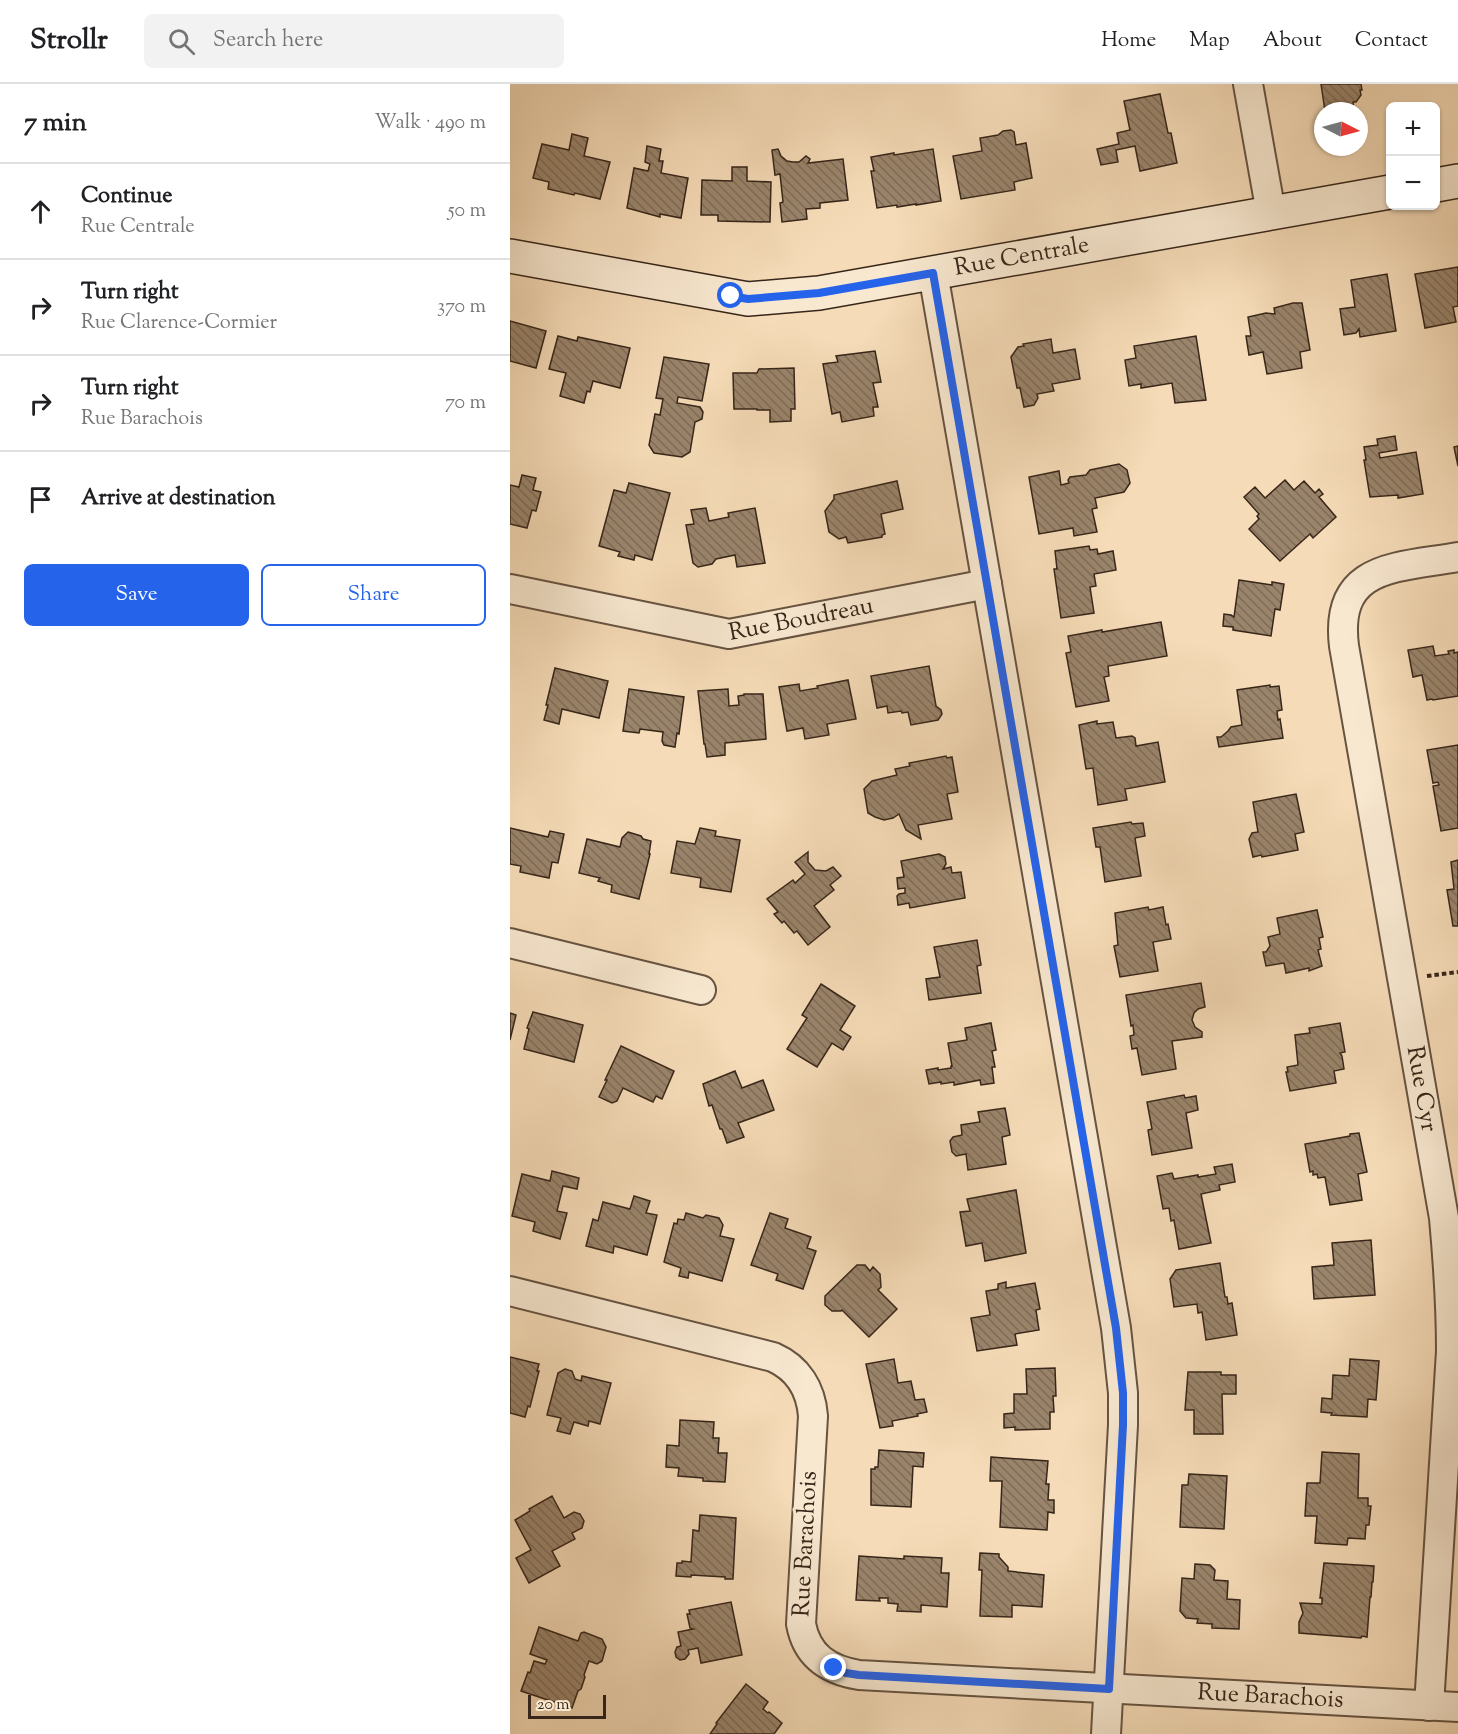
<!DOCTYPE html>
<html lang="en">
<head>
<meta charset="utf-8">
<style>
	body { margin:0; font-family:"Sorts Mill Goudy",serif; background:#f2f2f2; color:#202124 }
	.controls { position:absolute; right:18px; top:18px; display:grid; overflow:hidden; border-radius:9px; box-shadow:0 2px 4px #0004 }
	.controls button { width:54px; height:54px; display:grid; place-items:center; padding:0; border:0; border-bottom:2px solid #e0e0e0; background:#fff; color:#202124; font:30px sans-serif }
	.compass { position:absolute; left:804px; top:18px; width:54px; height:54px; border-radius:50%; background:#fff; box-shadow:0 2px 4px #0004; rotate:96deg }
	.scale { position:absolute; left:18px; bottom:15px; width:78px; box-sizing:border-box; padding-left:6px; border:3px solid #372619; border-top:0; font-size:16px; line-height:21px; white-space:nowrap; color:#372619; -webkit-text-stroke:4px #f8e8d0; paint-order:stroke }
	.stop { position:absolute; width:18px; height:18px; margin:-14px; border:4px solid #2563eb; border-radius:50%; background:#fff }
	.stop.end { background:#2563eb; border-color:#fff; box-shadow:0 2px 6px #0008 }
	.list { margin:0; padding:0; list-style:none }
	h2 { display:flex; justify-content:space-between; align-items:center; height:78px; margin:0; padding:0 24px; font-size:26px }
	h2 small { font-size:20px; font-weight:400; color:#757577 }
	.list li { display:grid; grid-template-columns:39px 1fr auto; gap:18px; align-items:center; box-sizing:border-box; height:96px; padding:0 24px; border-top:2px solid #e0e0e0 }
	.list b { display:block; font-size:22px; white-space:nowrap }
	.list p { margin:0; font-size:20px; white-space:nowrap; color:#757577 }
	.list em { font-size:20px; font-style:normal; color:#757577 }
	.actions { display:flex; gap:12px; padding:18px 24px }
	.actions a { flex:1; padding:14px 0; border:2px solid #2563eb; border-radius:9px; text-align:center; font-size:21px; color:#2563eb }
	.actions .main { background:#2563eb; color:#fff }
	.icon { flex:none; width:33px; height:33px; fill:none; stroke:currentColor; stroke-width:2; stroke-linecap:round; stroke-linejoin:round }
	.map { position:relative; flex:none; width:948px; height:1650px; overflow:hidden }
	header { display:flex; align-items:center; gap:36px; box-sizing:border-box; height:84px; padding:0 30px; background:#fff; border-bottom:2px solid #e0e0e0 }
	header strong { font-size:28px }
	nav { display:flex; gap:33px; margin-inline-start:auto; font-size:21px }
	.search { width:420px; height:54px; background:#f2f2f2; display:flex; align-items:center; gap:15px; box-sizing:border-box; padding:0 21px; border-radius:9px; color:#757577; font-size:22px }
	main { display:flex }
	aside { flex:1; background:#fff }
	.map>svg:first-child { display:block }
</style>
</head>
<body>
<header>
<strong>Strollr</strong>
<div class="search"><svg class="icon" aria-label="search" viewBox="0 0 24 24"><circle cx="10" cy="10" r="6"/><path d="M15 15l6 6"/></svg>Search here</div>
<nav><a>Home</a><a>Map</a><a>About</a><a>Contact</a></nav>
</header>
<main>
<aside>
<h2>7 min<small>Walk · 490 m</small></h2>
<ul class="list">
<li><svg class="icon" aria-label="ahead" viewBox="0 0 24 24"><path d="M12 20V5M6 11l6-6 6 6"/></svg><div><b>Continue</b><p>Rue Centrale</p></div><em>50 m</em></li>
<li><svg class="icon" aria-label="right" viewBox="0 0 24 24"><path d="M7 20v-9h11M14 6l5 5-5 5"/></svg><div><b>Turn right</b><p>Rue Clarence-Cormier</p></div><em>370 m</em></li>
<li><svg class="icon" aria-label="right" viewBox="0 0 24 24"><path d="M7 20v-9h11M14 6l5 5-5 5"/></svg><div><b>Turn right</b><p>Rue Barachois</p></div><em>70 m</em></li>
<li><svg class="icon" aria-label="arrive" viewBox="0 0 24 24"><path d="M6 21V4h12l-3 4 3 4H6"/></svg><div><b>Arrive at destination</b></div></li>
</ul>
<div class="actions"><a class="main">Save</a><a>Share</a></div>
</aside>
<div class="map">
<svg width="948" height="1650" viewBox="0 0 948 1650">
	<defs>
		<pattern id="building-back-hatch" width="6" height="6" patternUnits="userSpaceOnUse" patternTransform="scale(1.5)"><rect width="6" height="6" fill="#9a846b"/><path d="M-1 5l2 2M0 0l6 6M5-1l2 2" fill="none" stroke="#7e6c57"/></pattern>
	</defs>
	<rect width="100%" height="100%" fill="#f5dbb7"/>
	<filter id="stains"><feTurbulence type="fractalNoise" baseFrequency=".00333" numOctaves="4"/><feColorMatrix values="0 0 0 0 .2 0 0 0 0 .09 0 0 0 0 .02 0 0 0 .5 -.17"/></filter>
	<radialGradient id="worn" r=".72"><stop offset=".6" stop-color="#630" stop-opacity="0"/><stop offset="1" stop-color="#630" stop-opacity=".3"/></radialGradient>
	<g fill="url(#building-back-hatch)" stroke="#372619" stroke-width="1.5">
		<path d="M811 0H851L852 6H850L851 11 846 18H843L844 27H815Z"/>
		<path d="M650 10 658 49H661L667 79 630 87 625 62 606 66 608 78 591 81 587 65 609 60 607 49 620 46 614 17Z"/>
		<path d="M501 46 504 48 506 61 516 59 522 94 504 98 505 106 451 115 443 72 472 67 470 54 488 51 493 47Z"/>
		<path d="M62 50 78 54 74 72 100 78 90 115 65 109 64 111 38 105 39 98 23 94 32 60 59 66Z"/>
		<path d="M137 62 151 65 149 77H153L151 89 178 94 171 134 150 130V133L117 124 124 84 138 87 140 80 135 78Z"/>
		<path d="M268 65 271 72 277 77 283 78H289L296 72 300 75 298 79 333 75 338 116 310 119V124L296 125 297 135 272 138 270 119 273 118 270 90 265 91 262 66Z"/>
		<path d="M423 65 431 117 406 121V120L387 123V121L367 124 361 87H364L361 73 384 69V71Z"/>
		<path d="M222 83H237V97L261 98 260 138 208 137V131H191L192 96 222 97Z"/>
		<path d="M948 183V222L943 223 946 238 915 244 905 190Z"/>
		<path d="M877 190 886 247 850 253 849 245 846 249 834 251 830 225 845 223 841 196Z"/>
		<path d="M783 219H792L800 266 790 268 792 284 757 290 753 268 739 271 736 252H741L738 233 756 229 765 230 764 224Z"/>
		<path d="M0 237 36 247 26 284 0 277Z"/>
		<path d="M48 252 67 257 68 253 120 264 110 304 83 297 80 308 77 307 74 319 50 312 56 289 39 285Z"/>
		<path d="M686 252 696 316 665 319 662 299 631 304V300L619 302 615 276 626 274 624 262Z"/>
		<path d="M541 255 543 269 565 265 570 295 542 300 544 307 527 310 528 314 524 321 514 323 510 304H507L501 273 508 263 514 262 513 260Z"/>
		<path d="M365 267 371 298 363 299 368 323H363L364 332 332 338 330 328 322 330 313 280 328 278 326 272Z"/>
		<path d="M154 273 199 280 192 317 168 313 167 319 190 323 193 328 192 335 185 338 180 368 172 373 144 369 139 361 145 330 150 331 153 315 146 314Z"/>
		<path d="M284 284 285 325H281V337L260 338V326H247V325H224L223 289H247L249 285Z"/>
		<path d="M885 352 887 366 869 369 870 374 906 368 913 410 888 414V411L860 413 854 376H856L854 363 868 361 867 355Z"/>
		<path d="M948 362V382L944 363Z"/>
		<path d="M609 380 617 386 620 399 614 408 585 414 587 424 582 425 587 448 564 452 563 444 529 450 519 393 549 387 551 401 559 399 558 396 560 393 576 391 580 386Z"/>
		<path d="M12 391 26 394 23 406 31 408 26 427 22 426 17 444 0 440V401L9 403Z"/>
		<path d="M775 396 784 406 794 397 805 409 809 405 813 410 809 413 826 433 803 454 800 450 770 477 739 445 749 435 747 432 749 430 734 413 745 403 755 414Z"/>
		<path d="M387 397 393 425 371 430 375 450 372 451V453L338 459 336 453 329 455 319 448 315 427 324 415V411Z"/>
		<path d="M119 399 160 409 142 476 125 471 124 476 108 472 110 468 89 462 104 406 116 409Z"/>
		<path d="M196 424 199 437 219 433 218 429 245 424 255 479 227 483 225 471 206 475 202 480 188 483 183 479 176 441 184 440 181 426Z"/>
		<path d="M579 462 580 466 587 465 588 470 603 467 606 486 584 490 586 502 580 503 584 529 551 534 544 485H547L545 467Z"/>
		<path d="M729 496 762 501V498L774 500 770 526 765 525 761 552 723 546V543L713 542 714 530 721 531 724 533Z"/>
		<path d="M651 538 657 572 598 582 599 592 594 593 599 617 566 623 556 569 561 568 558 552 592 546V548Z"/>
		<path d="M923 562 925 572 939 570 938 567 944 566V569L948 568V612L923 616 922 615 917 616 912 591 903 593 898 566Z"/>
		<path d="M419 582 426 622 431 626 432 630 428 636 401 641 398 628 392 629 391 627 378 629 377 622 367 624 361 592Z"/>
		<path d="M45 584 98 597 89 634 52 625 49 640 34 636 38 621H36Z"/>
		<path d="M338 596 346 635 317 640 319 651 295 655 293 644 277 647 269 603 289 600 290 607 308 604 307 602Z"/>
		<path d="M760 601V603L769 602 772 626 767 627 768 636 770 635 773 654 709 663 707 653H711L718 647 721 643 732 641 727 606Z"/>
		<path d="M119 605 174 613 169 650 167 649 165 663 154 661 152 657 153 648 130 645 129 649 113 647Z"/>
		<path d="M218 605 219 622 229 621 228 612 234 611V610H253L256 655 215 659V671L197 673 195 660H194L188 607Z"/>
		<path d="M587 637V640L603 638 606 654 622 652 625 654 626 662 648 658 655 698 615 705 617 716 588 721 583 684 576 685 569 641Z"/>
		<path d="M948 661V744L931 747 923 702 929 701 928 698 923 699 917 666Z"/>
		<path d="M436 672 437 674 442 673 448 708 437 710 442 735 408 741 411 755 396 746 389 730 383 734 374 736 365 733 358 729 354 705 362 697 387 691 385 685 400 682 399 679Z"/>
		<path d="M786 710 794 748 785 750 788 766 752 773 751 771 743 773 739 755 742 749 748 748 743 718Z"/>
		<path d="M621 738 622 740 633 739 635 752 625 754 631 792 595 798 590 763H586L583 744Z"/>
		<path d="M0 744 38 753 40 747 54 750 48 779 42 778 39 794 10 788 11 782 0 780Z"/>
		<path d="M190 744 206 747 205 752 230 756 221 808 190 803 191 794 161 789 167 757 185 760Z"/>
		<path d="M118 748 131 752 133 755 141 757 139 770H140L129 815 101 808 102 801 88 797 90 794 69 789 77 755 110 763 112 754Z"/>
		<path d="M298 768V778L305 786 316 787 323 783 331 792 320 801 324 806 304 822 320 843 298 861 287 847 284 849 274 837 272 839 264 830 268 828 257 815 283 796 285 799 295 790 285 778Z"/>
		<path d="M429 770 435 773 436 780 433 785 441 783 442 789 451 788 455 814 400 824 399 819 388 821 387 812 389 810 395 809V804L388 805 387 794 394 793 391 777Z"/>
		<path d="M948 776V842H943L937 806 944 805 941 778Z"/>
		<path d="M638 823 639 826 653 823 656 841 658 840 661 855 643 858 648 887 610 893 604 862 608 861 605 829Z"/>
		<path d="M807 826 813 853 809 854 811 865 808 866 812 882 799 887V884L776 889 774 879 756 882 753 868H756L760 862 758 853 770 850 767 834Z"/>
		<path d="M467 856 471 881 467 882 471 909 419 916 416 895 430 893 424 863Z"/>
		<path d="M691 899 695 923 688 925 684 929 682 936 685 943 692 948V953L662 957 666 985 632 991 627 964 622 965 620 952 624 951 623 941 621 942 616 911Z"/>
		<path d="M311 900 345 922 330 946 341 953 333 966 322 959 307 983 277 965 297 934 292 931Z"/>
		<path d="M23 928 73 941 64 978 14 965 19 945 17 944Z"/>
		<path d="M0 929 6 931 0 956Z"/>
		<path d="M481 939 486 966 482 967 485 983H482L484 999 471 1001 470 996 444 1001V998L431 1000V998L419 1000 416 986 428 984V986L441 984V982H442L438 959 457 956 455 944Z"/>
		<path d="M830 939 835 968 830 969 832 972 834 985 824 987 826 999 780 1007 776 988H778L777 983 788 981 785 951 800 949 799 944Z"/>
		<path d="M111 962 164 987 152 1015 146 1012 143 1018 113 1004 107 1017 102 1019 89 1013 97 996H95Z"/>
		<path d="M225 987 232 1004 253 996 264 1026 228 1039 234 1053 217 1059 212 1045H210L202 1021 199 1022 193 1000Z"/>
		<path d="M674 1011 675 1014 686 1012 688 1026 676 1029 682 1064 642 1071 638 1046 642 1045 637 1018Z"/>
		<path d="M495 1024 500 1051 492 1053 496 1080 458 1086 456 1070 446 1072 442 1068 440 1057 443 1053 452 1051 451 1041 470 1038 468 1028Z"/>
		<path d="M849 1049 857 1088 848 1090 852 1116 820 1121 815 1093 808 1094 807 1090 803 1091V1087L800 1088 795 1060 840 1052V1050Z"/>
		<path d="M722 1080 725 1098 709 1101 710 1106 691 1110 701 1159 669 1165 664 1136 661 1137 659 1124 653 1125 647 1092 662 1089 664 1095 688 1091V1093L706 1090 704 1083Z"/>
		<path d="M42 1087 69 1094 67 1105 53 1102 47 1127 57 1129 50 1155 23 1147 25 1138 2 1132 12 1090 40 1097Z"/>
		<path d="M506 1106 516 1169 475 1177 472 1159 456 1162 450 1128 460 1127 457 1115Z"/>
		<path d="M124 1112 140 1117 136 1129 147 1131 137 1171 104 1162 103 1169 76 1162 83 1135 88 1137 93 1118 120 1125Z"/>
		<path d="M176 1129 193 1134 196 1131 209 1134 213 1141 210 1152 224 1155 212 1197 179 1188 178 1194 169 1192 171 1184 154 1178 164 1139 167 1140 168 1135 174 1136Z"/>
		<path d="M260 1129 278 1135 275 1144 301 1153 297 1164 306 1167 293 1205 266 1196 268 1190 241 1181Z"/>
		<path d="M861 1156 865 1211 804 1215 802 1183 824 1181 822 1159Z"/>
		<path d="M710 1179 715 1213H717L718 1220 722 1219 727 1251 696 1256 692 1228 688 1229 687 1220 664 1223 660 1195 666 1186Z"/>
		<path d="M347 1181H355L360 1187 363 1183 370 1190 371 1203 368 1206 387 1225 359 1253 332 1226 331 1227H322L315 1221V1212Z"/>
		<path d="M496 1198V1204L525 1199 530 1225 526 1226 529 1246 505 1250 507 1261 467 1267 461 1234 480 1231 476 1207 488 1205V1200Z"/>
		<path d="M0 1273 29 1280 27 1287H29L20 1323 18 1322 15 1333 0 1329Z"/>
		<path d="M384 1275 388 1299 401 1297 405 1316 414 1315 417 1328 407 1330 408 1332 382 1337 383 1342 370 1344 356 1280Z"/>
		<path d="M840 1275 869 1277 866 1316 858 1315 857 1333 821 1331 822 1329 811 1328 812 1314 822 1315 823 1291 839 1292Z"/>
		<path d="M545 1284 546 1312H543L544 1328H540V1345L505 1346V1343L494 1344V1330L504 1329V1310H517L516 1285Z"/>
		<path d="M55 1285 62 1287 65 1295 71 1297 72 1292 101 1299 90 1340 79 1337 78 1342 64 1338 60 1350 47 1347 51 1334 37 1331 48 1289Z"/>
		<path d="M678 1288H711V1291H726V1310H712L713 1350H684V1326H675Z"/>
		<path d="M170 1336 204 1338 203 1354H209L208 1369H217L215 1398 193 1397V1394L168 1392 169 1384 156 1383 157 1361 169 1362Z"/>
		<path d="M369 1366 414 1369 413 1383 403 1382 401 1423 361 1421V1385H365V1383H368Z"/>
		<path d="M812 1368 849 1370 848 1414H858V1422H861L859 1441H856L855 1455 838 1454 837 1461 805 1459 807 1432H795L797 1399H810Z"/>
		<path d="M481 1373 538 1377 536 1400H539L538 1416H544V1429L538 1428 537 1446 490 1443 492 1397H480Z"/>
		<path d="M679 1390 717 1392 714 1445 670 1443 672 1401H678Z"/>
		<path d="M42 1412 54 1434 64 1428 70 1430 74 1437 72 1444 62 1449 65 1455 42 1467 50 1482 19 1499 6 1474 21 1466 5 1436 20 1427 19 1425Z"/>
		<path d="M190 1431 226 1434 223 1495H215V1493L181 1491V1493L166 1492 167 1479H172V1477L181 1478 183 1446 189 1447Z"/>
		<path d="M470 1469 489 1470V1473L498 1483V1487L534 1491 532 1523 502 1521V1533L470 1532 472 1486H469Z"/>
		<path d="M349 1472 394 1475V1472L432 1474 431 1489H439L437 1523 411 1521V1528L387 1527 388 1520 378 1519V1514H369L370 1517 346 1516Z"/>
		<path d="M814 1479 864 1482 863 1498H862L861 1513H860L857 1553 852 1552 851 1554 789 1549V1538L793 1529 790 1519 812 1520V1514H810Z"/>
		<path d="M685 1480 700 1481 705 1486 704 1496 718 1497 717 1515 730 1516 729 1545 702 1544V1540L687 1539 688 1535 676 1534 670 1527 672 1494 684 1495Z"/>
		<path d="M221 1518 232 1571 191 1579 188 1564 178 1566 179 1570 175 1575 170 1576 166 1573 165 1568 167 1563 171 1562 168 1548 183 1545 180 1544 177 1530H180L179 1526Z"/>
		<path d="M29 1543 68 1557 71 1549 74 1548 92 1555 96 1563 92 1577 87 1580 79 1577 74 1591 75 1593 71 1605 68 1607 62 1624 11 1607 18 1588 20 1589 24 1577 35 1580 37 1576 20 1570Z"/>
		<path d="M236 1600 258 1618 253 1625 258 1629 259 1628 272 1639 264 1650H200L207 1640 206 1639Z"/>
	</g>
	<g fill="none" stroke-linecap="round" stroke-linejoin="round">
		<g stroke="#665340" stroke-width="32">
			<g id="street">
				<path d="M738 0 761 129"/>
				<path d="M423 189 606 1244 613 1309V1341L596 1650"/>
				<path id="s1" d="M0 505 219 550 477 500"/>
				<path d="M0 859 191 906"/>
				<path id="s2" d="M0 1207 263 1273C288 1284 301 1305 303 1332L291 1540C297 1572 318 1586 349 1591L948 1623"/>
				<path d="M919 1622 941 1267C941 1222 938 1178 934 1134L834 562C824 480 887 484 948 473"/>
			</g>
		</g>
		<g stroke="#372619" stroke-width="36">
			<g id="secondary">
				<path d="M926 101 948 97"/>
				<path id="s3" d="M0 172 238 215 309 209 880 108"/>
			</g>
		</g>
		<path stroke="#372619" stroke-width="4" stroke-dasharray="4.5 3" stroke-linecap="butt" d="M917 892 948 888"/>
		<use href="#street" stroke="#f8e8d0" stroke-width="28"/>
		<use href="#secondary" stroke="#f8e8d0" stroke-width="33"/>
	</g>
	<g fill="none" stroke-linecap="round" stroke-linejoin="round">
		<path stroke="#2563eb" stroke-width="8" d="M221 212 238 215 309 209 423 189 606 1244 613 1309V1341L599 1605 349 1591 336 1589 324 1584"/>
	</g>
	<g text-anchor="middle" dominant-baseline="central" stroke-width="6" stroke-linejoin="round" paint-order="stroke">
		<g font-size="24" fill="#372619" stroke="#f8e8d0">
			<text stroke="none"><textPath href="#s3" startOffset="519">Rue Centrale</textPath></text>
			<text stroke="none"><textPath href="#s1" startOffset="297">Rue Boudreau</textPath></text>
			<text transform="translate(911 1005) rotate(80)">Rue Cyr</text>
			<text transform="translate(296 1460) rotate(-87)">Rue Barachois</text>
			<text stroke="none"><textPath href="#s2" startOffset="1050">Rue Barachois</textPath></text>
		</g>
	</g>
	<rect width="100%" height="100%" filter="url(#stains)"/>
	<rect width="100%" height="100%" fill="url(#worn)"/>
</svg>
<div class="controls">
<button>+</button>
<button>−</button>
</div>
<svg class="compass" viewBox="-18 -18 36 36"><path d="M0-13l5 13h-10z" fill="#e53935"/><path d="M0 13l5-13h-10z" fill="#757577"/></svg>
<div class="scale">20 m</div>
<div class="stop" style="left:221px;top:212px"></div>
<div class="stop end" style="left:324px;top:1584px"></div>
</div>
</main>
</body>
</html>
